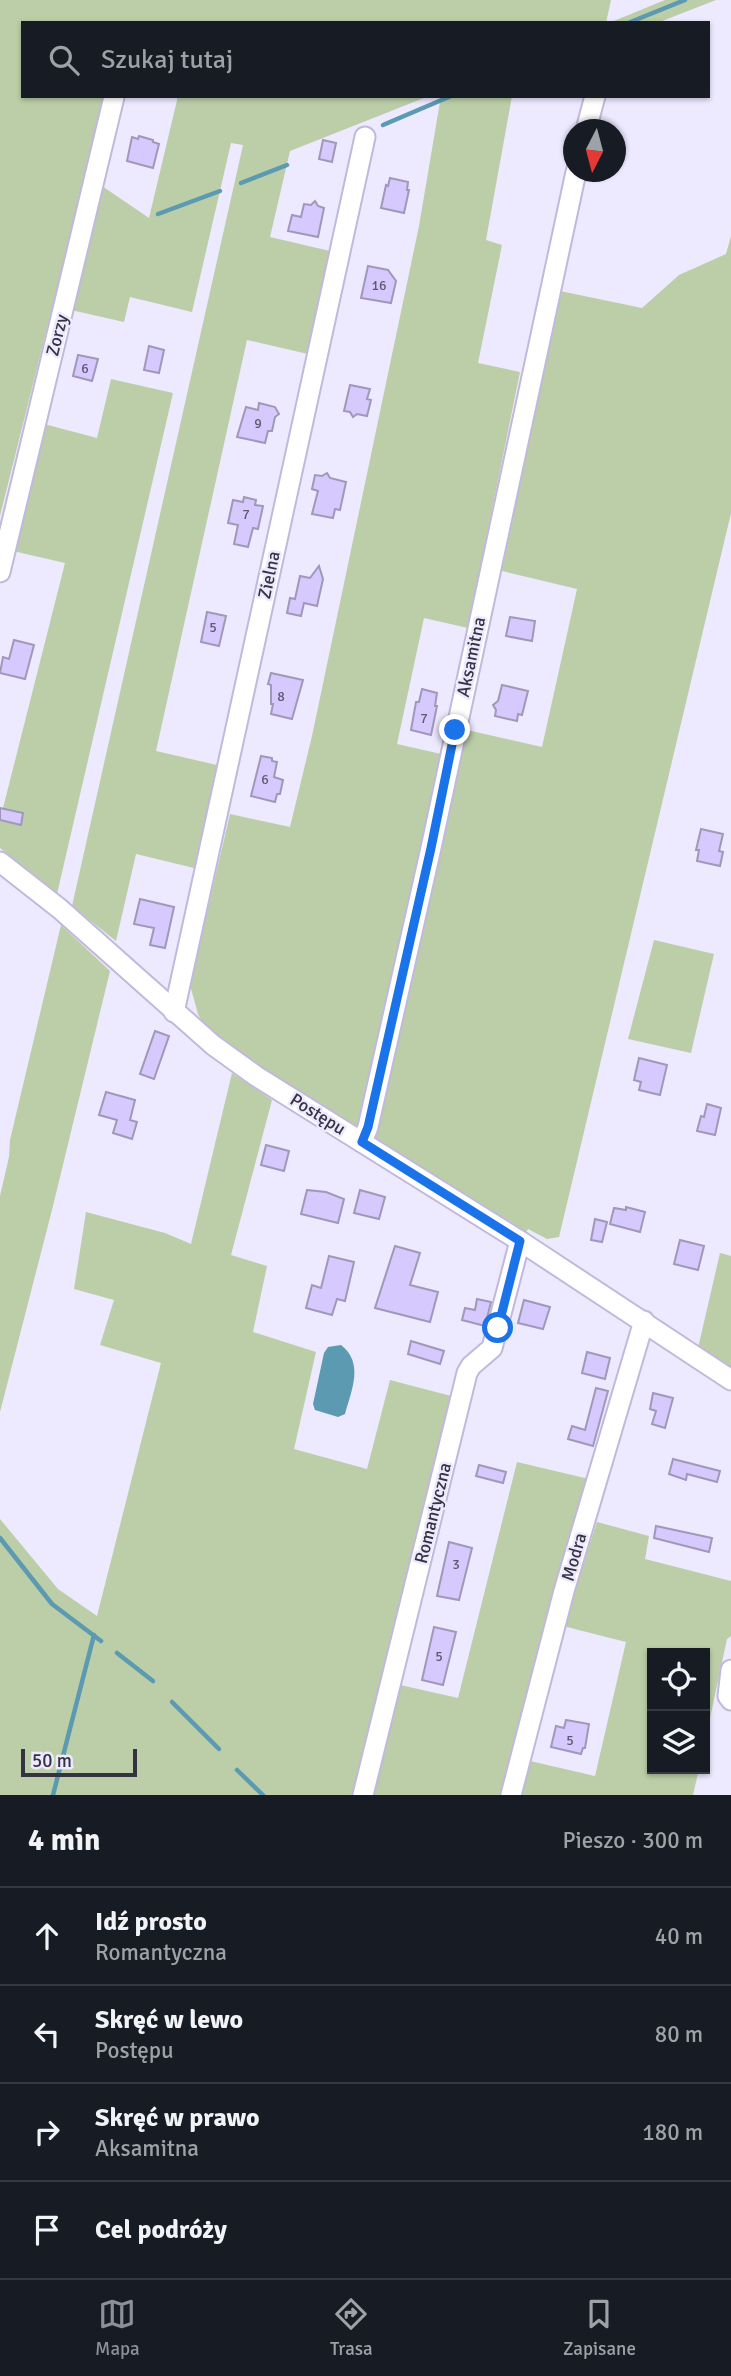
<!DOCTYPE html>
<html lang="pl">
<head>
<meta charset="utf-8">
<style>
	body { margin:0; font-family:Signika,sans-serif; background:#20242c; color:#f1f3f6 }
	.controls { position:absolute; right:21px; bottom:21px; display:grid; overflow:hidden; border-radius:0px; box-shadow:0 2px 5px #0004 }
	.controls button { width:63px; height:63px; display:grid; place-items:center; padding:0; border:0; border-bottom:2px solid #363941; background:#171b24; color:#f1f3f6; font:35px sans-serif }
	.compass { position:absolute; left:563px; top:119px; width:63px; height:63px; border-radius:50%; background:#171b24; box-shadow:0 2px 5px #0004; rotate:186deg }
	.scale { position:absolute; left:21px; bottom:18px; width:116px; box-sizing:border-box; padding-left:7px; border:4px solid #363341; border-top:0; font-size:19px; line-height:24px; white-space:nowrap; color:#363341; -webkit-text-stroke:5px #ede9fe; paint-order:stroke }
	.stop { position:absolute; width:21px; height:21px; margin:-16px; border:5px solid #1a73e8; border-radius:50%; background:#fff }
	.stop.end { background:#1a73e8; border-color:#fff; box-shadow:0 2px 7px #0008 }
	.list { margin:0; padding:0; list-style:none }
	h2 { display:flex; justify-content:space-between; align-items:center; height:91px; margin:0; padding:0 28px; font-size:30px }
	h2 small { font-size:23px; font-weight:400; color:#9ea1a6 }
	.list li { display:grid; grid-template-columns:46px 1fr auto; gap:21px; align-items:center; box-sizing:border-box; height:98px; padding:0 28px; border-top:2px solid #363941 }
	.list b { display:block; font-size:26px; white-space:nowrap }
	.list p { margin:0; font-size:23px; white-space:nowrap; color:#9ea1a6 }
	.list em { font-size:23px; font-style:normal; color:#9ea1a6 }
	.icon { flex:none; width:38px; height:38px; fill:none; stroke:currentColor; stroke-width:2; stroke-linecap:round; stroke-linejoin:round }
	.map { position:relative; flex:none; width:731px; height:1795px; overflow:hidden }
	.search { position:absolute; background:#171b24; box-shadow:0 2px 5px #0004; left:21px; right:21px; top:21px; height:77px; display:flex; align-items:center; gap:18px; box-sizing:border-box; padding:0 24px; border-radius:0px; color:#9ea1a6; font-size:26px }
	.sheet { height:483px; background:#171b24 }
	nav { display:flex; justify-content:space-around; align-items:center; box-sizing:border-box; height:98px; border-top:2px solid #363941; background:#171b24; font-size:19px; color:#9ea1a6 }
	nav a { display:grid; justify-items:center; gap:4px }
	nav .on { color:#8c9099 }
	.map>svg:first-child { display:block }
</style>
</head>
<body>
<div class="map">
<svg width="731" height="1795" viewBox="0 0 731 1795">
	<rect width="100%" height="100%" fill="#ede9fe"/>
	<g fill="#bbcea8">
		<path d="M0 0H611L606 23H23V96H105L0 516Z"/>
		<path d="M665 0H716L657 23H609Z"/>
		<path d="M178 96H429L290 151 270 237 330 251 308 354 247 340 156 751 217 765 194 868 136 854 116 941 72 906 243 145 231 143 192 312 130 297 124 322 71 310 102 186 149 218Z"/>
		<path d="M441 96H512L486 240 502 245 478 363 520 372 468 628 424 618 397 744 441 754 358 1128 275 1080 205 1028 198 1014 190 985 230 814 290 827 312 736 419 226Z"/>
		<path d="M731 236V513L559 1237 547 1239 528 1229 524 1236 375 1139 467 730 542 747 577 589 502 571 560 291 642 308 679 275 726 254Z"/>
		<path d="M111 379 173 393 57 894 0 848V820L65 563 13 551 44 424 97 438Z"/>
		<path d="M61 925 110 971 53 1206 0 1412V1196L9 1157 10 1140Z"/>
		<path d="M654 940 714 954 691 1053 628 1039Z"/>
		<path d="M232 1073 272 1100 231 1255 267 1266 253 1332 316 1352 294 1449 367 1469 390 1380 455 1397 357 1795H0V1519L58 1589 97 1616 161 1363 100 1345 114 1300 74 1289 86 1212 165 1233 191 1244Z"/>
		<path d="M720 1253 731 1256V1368L698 1348Z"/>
		<path d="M517 1462 589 1479 501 1795H369L396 1684 458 1698Z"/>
		<path d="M597 1522 649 1536 645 1559 731 1581V1636L727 1639 705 1741V1653H652V1769H699L693 1795H522L530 1761 595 1776 626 1642 563 1626Z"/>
	</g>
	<path fill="#5c9ab2" d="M341 1345C364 1363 352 1389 345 1414L338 1417 315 1410 313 1404 324 1353 328 1347Z"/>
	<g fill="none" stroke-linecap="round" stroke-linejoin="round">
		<g stroke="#5c9ab2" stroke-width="4.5">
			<path d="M628 23 685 0"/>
			<path d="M383 125 451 96"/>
			<path d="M241 183 287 165"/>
			<path d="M158 214 220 191"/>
			<path d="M0 1538 52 1604 101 1641"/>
			<path d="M117 1653 153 1681"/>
			<path d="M172 1702 219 1749"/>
			<path d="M237 1770 263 1795"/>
			<path d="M53 1795 94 1635"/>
		</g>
	</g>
	<g fill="#d6c9fe" stroke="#a098b9" stroke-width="2">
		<path d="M139 136 153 140V142L159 144 153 168 127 161 132 137 138 139Z"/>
		<path d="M323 140 336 143 332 162 319 159Z"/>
		<path d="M390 178 408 182 407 190H409L404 213 381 208 386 185 388 186Z"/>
		<path d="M315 201 318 206 324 208 318 237 288 231 292 215 301 217 304 204 311 205Z"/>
		<path d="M368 266 388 270 396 281 391 303 361 298Z"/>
		<path d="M149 346 164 350 159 373 144 370Z"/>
		<path d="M78 355 98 359 92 381 73 376Z"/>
		<path d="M350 385 370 389 367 399 371 400 367 416 357 414 353 417 350 412 344 411Z"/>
		<path d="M259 403 275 407 279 414 275 417 272 431H268L265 443 237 437 246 407 258 410Z"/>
		<path d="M327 473 330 478 346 482 340 510 335 509 333 518 312 514 318 491 312 489 315 475 322 476Z"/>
		<path d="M244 497 256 500 255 505 263 506 258 529 253 528 248 547 234 544 238 525 228 523 233 500 243 502Z"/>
		<path d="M319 566 323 579 317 606 304 603 301 616 287 613 290 598 295 599 300 576 310 578Z"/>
		<path d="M207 612 226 616 219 646 201 642Z"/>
		<path d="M510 617 535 621 532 641 506 636Z"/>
		<path d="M14 640 34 645 25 679 0 673 3 657 9 659Z"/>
		<path d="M271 673 303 680 292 719 271 714 273 704H271V685L268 684Z"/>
		<path d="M502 685 528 691 522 715 518 714 517 721 495 716 496 710 493 705 498 701Z"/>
		<path d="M422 689 437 693 435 706H437L431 735 411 730 416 702H419Z"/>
		<path d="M261 756 272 758V761L277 762 274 777 283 780 280 794H277L275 802 251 796Z"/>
		<path d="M0 808 23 813 21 825 0 820Z"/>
		<path d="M701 829 723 834 719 851 723 852 720 866 697 861 699 850H696Z"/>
		<path d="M140 899 174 907 165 948 150 945 154 928 134 924Z"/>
		<path d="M155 1031 169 1036 154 1079 140 1074Z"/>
		<path d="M639 1058 667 1065 660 1095 639 1090 641 1082 634 1080Z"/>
		<path d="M106 1092 135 1100 130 1120 137 1122 132 1139 113 1133 117 1120 99 1115Z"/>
		<path d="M707 1104 721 1108 715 1135 697 1131 701 1116 704 1117Z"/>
		<path d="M266 1145 289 1151 284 1171 261 1165Z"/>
		<path d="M307 1190 326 1192 344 1199 338 1223 301 1214Z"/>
		<path d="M360 1190 385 1197 379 1219 354 1213Z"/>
		<path d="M626 1207 645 1212 640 1232 610 1224 614 1208 626 1210Z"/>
		<path d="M595 1219 607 1222 602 1242 591 1240Z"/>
		<path d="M680 1240 704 1246 698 1270 674 1264Z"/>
		<path d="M395 1246 420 1253 410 1285 438 1292 430 1322 375 1308Z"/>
		<path d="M329 1256 354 1262 345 1301 337 1299 332 1315 306 1308 312 1285 321 1288Z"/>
		<path d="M477 1299 491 1302 485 1326 462 1320 465 1308 475 1310Z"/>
		<path d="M524 1300 550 1307 543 1329 518 1323Z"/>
		<path d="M411 1341 444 1351 440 1364 408 1354Z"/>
		<path d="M587 1352 610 1358 605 1379 582 1373Z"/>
		<path d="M596 1388 608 1391 593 1446 568 1439 572 1426 585 1430Z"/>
		<path d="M653 1393 673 1398 665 1428 652 1424 656 1411 650 1409Z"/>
		<path d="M673 1459 720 1471 717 1482 687 1474 686 1480 669 1474Z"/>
		<path d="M479 1465 506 1472 503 1483 476 1476Z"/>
		<path d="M656 1526 712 1538 709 1552 654 1538Z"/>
		<path d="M449 1542 472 1548 459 1600 437 1596Z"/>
		<path d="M434 1627 456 1632 443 1685 422 1680Z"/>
		<path d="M566 1720 589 1724 585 1748H583L581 1754 551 1747 556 1726 564 1728Z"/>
	</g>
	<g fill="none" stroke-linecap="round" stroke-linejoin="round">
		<g stroke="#c1b9dc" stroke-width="23">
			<g id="minor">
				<path d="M586 130 595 96"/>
				<path d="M0 572 114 97"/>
				<path d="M0 862 60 909 213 1045 256 1076 520 1241 731 1380"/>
				<path d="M174 1012 365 137"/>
				<path d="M362 1142 368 1127 431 848 576 172"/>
				<path d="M731 1670 728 1696 731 1700"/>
				<path d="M363 1795 467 1373 471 1366 492 1348 520 1241"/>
				<path d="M511 1795 564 1591 644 1321"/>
			</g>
		</g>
		<use href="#minor" stroke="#fff" stroke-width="19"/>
	</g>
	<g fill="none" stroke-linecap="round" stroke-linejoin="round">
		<path stroke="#1a73e8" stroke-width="9" d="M455 730 431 848 368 1127 362 1142 520 1241 498 1328"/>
	</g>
	<g text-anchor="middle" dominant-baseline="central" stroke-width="5" stroke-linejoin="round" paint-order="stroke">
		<g font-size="14" fill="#5e5870">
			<text x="379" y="285">16</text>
			<text x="85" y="368">6</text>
			<text x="258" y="423">9</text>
			<text x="246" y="514">7</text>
			<text x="213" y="627">5</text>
			<text x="281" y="696">8</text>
			<text x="424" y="718">7</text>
			<text x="265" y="779">6</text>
			<text x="456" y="1564">3</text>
			<text x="439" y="1656">5</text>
			<text x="570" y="1740">5</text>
		</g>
		<g font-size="18" fill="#363341" stroke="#ede9fe">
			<text transform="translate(57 335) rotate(-76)">Zorzy</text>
			<text transform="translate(269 575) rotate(-78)">Zielna</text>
			<text transform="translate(471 657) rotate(-78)">Aksamitna</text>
			<text transform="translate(318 1114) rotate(32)">Postępu</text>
			<text transform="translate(433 1513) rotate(-76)">Romantyczna</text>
			<text transform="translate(574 1557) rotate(-74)">Modra</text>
		</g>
	</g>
</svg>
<div class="controls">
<button><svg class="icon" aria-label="locate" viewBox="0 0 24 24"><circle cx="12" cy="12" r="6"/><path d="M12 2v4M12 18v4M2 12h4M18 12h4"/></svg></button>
<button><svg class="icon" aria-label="layers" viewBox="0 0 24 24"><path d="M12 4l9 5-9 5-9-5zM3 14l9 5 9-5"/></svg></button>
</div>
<svg class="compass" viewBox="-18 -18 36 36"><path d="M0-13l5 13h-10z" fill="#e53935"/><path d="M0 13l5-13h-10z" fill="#9ea1a6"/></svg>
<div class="scale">50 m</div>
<div class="stop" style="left:498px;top:1328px"></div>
<div class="stop end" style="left:455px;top:730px"></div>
<div class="search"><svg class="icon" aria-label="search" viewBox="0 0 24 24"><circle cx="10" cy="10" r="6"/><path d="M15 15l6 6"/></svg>Szukaj tutaj</div>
</div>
<section class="sheet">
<h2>4 min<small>Pieszo · 300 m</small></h2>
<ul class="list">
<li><svg class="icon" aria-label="ahead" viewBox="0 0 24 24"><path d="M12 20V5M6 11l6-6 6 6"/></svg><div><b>Idź prosto</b><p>Romantyczna</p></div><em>40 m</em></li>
<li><svg class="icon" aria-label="left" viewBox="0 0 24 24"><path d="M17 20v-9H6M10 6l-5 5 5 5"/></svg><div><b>Skręć w lewo</b><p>Postępu</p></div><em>80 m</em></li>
<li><svg class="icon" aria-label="right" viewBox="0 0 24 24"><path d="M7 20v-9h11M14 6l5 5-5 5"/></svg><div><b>Skręć w prawo</b><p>Aksamitna</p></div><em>180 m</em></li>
<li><svg class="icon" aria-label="arrive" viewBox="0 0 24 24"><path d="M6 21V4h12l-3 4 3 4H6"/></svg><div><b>Cel podróży</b></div></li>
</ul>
</section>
<nav>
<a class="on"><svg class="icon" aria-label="map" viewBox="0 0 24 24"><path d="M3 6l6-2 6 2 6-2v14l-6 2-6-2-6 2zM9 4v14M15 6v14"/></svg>Mapa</a>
<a><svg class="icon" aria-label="directions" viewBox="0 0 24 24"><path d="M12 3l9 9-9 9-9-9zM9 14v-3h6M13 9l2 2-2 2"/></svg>Trasa</a>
<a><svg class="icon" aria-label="saved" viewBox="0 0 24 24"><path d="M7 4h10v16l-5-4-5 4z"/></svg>Zapisane</a>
</nav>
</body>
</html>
